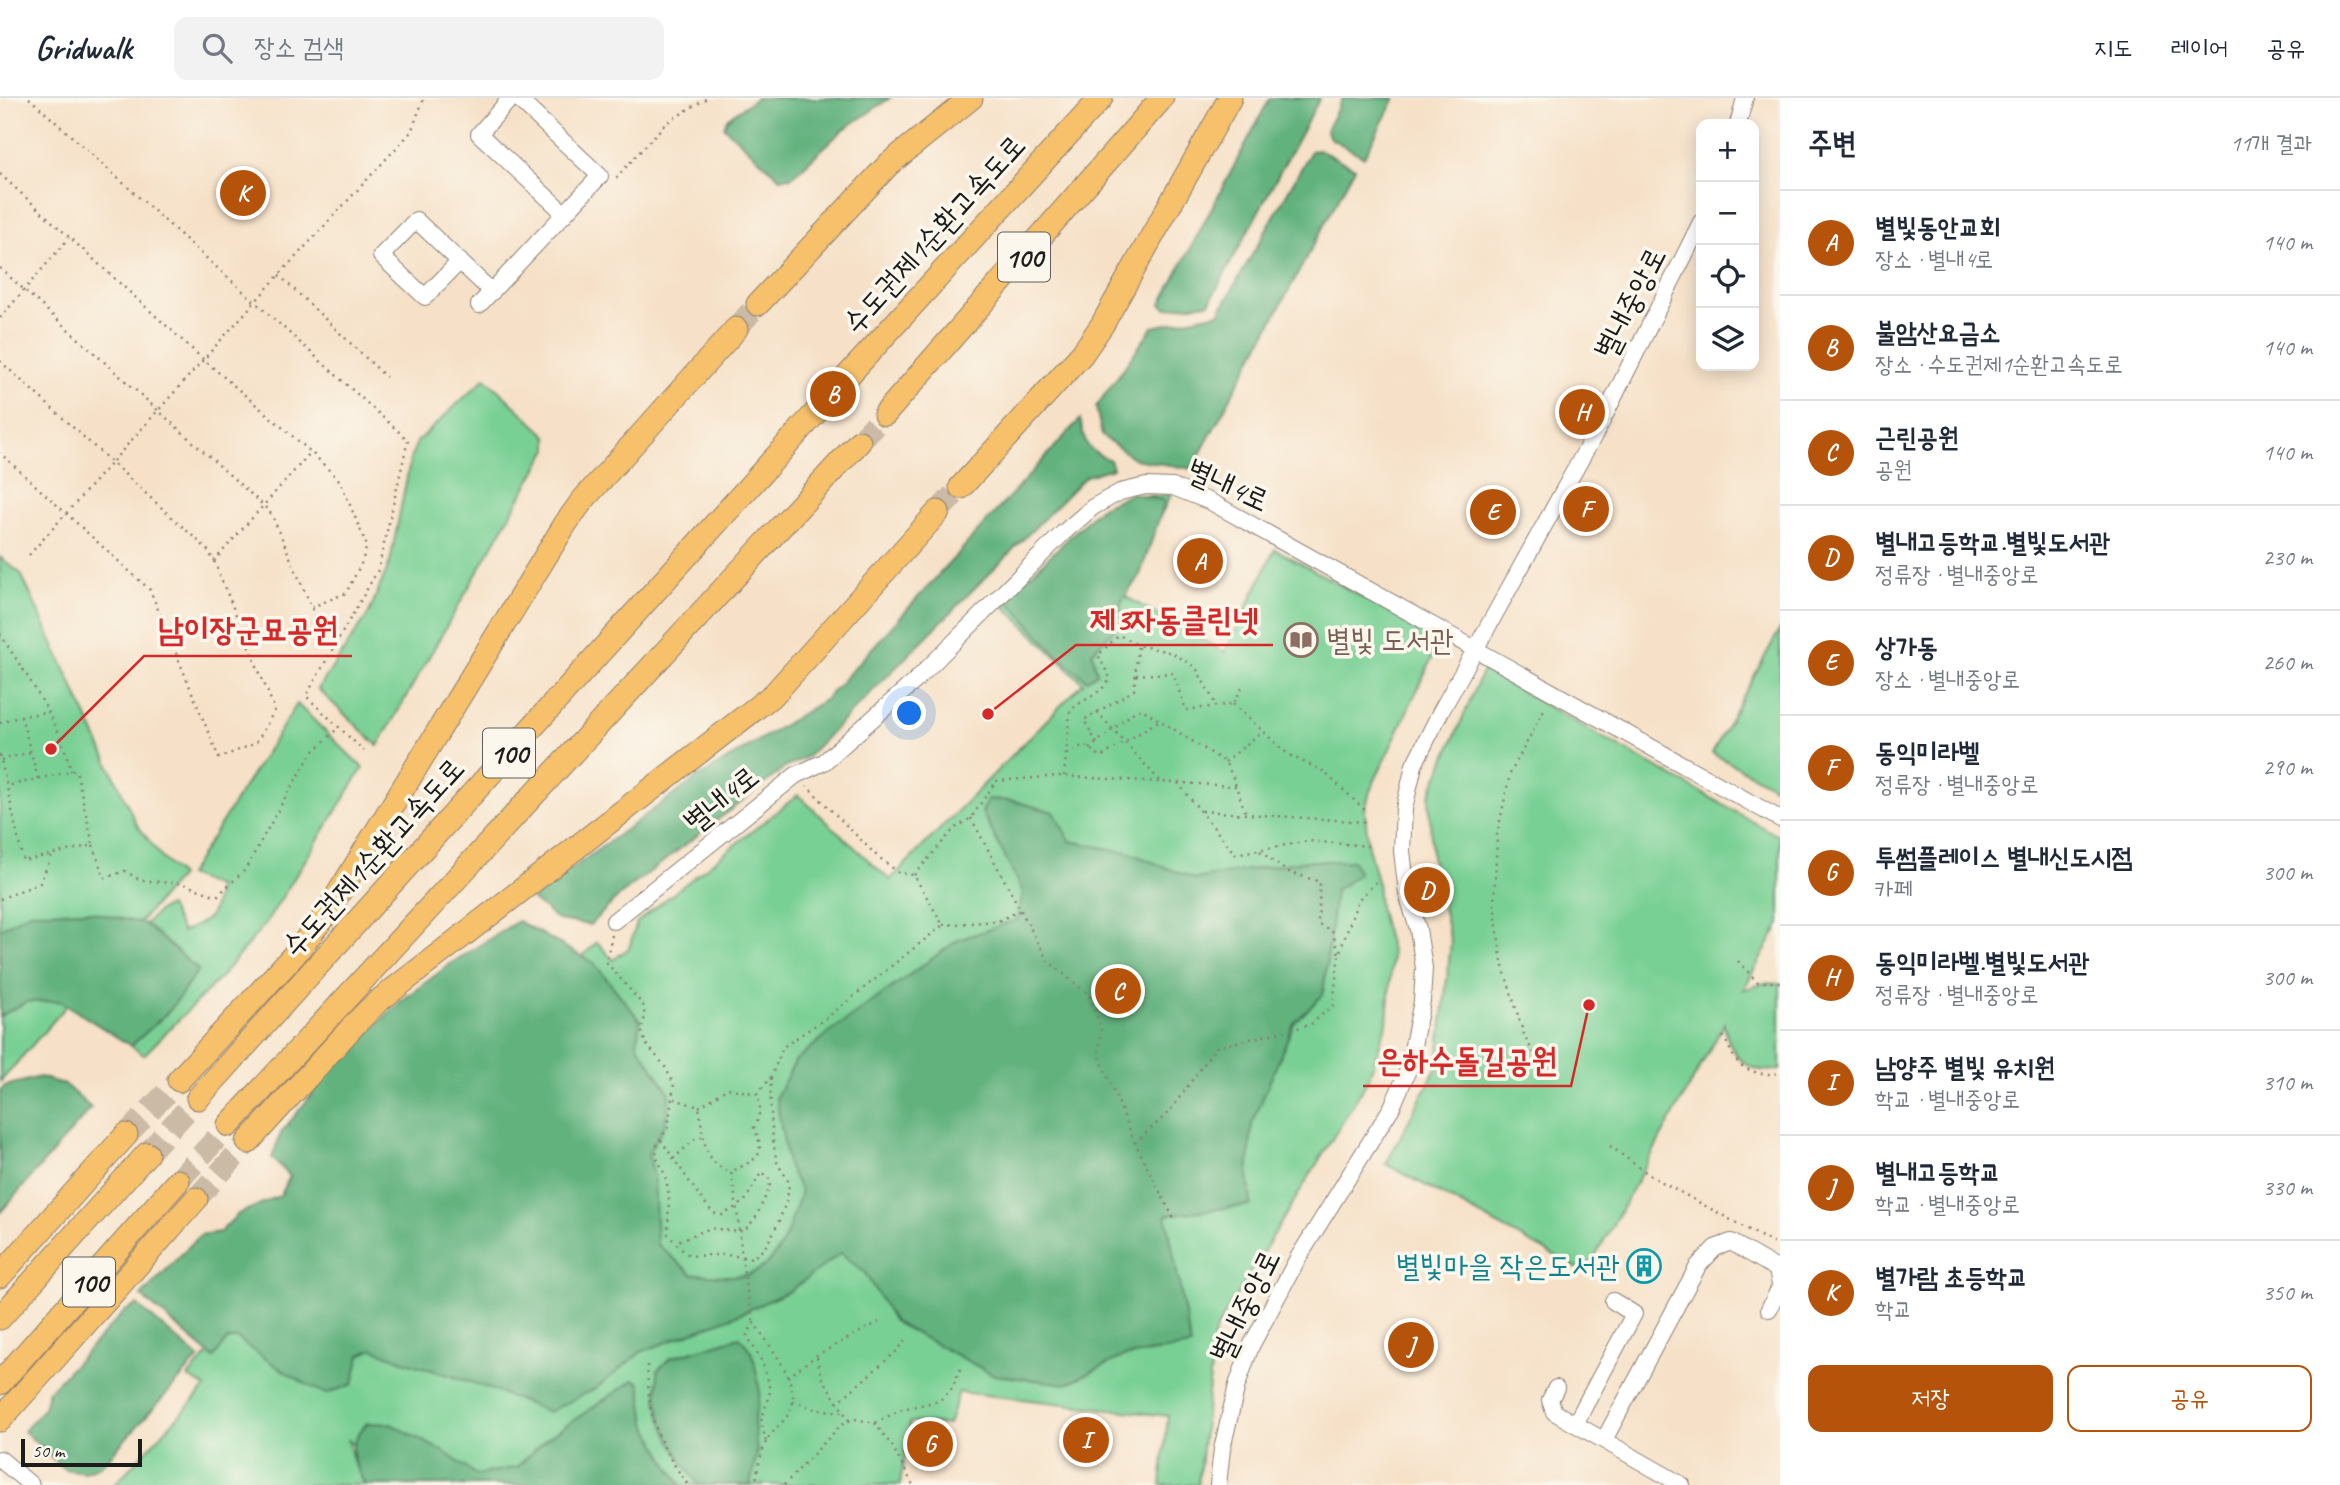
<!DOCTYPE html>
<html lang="ko">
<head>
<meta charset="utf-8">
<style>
	body { margin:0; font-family:Caveat,"Poor Story",sans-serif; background:#f2f2f3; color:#1f2937 }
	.controls { position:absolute; right:21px; top:21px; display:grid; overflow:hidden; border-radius:14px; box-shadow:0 4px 18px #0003 }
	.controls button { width:63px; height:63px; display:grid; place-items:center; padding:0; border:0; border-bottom:2px solid #e0e1e3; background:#fff; color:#1f2937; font:35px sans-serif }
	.scale { position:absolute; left:21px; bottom:18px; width:121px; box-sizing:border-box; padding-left:7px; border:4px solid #1c1c1c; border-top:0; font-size:19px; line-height:24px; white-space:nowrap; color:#1c1c1c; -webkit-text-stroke:5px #fbf7ec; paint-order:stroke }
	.you { position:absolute; left:910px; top:616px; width:24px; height:24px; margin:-18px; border:5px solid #fff; border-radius:50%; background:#1a73e8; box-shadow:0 0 0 10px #1a73e833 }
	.badge { display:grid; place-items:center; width:46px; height:46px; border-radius:50%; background:#b45309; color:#fff; font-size:23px; font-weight:700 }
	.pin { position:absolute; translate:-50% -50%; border:4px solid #fff; box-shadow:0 2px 7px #0006 }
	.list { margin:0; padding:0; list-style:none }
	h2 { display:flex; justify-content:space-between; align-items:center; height:91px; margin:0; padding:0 28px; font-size:30px }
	h2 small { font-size:23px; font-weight:400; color:#747a83 }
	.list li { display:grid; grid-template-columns:46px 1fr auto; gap:21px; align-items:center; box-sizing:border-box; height:105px; padding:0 28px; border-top:2px solid #e0e1e3 }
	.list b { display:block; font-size:26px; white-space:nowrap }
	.list p { margin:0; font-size:23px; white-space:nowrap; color:#747a83 }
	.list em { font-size:23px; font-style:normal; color:#747a83 }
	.actions { display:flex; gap:14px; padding:21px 28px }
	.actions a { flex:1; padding:16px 0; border:2px solid #b45309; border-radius:14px; text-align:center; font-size:24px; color:#b45309 }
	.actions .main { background:#b45309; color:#fff }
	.icon { flex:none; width:38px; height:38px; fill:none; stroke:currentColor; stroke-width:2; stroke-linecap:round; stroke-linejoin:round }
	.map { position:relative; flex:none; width:1780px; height:1387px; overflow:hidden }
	header { display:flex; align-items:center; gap:42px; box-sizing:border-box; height:98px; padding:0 35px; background:#fff; border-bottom:2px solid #e0e1e3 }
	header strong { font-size:33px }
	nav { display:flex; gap:38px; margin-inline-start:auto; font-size:24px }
	.search { width:490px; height:63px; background:#f2f2f3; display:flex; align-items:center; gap:18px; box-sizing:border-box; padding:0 24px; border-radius:14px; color:#747a83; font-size:26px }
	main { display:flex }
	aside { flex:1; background:#fff }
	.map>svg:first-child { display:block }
</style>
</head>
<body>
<header>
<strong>Gridwalk</strong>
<div class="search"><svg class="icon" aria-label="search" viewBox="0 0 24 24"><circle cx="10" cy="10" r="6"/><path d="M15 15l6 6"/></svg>장소 검색</div>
<nav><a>지도</a><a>레이어</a><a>공유</a></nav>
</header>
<main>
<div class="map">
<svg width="1780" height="1387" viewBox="0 0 1780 1387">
	<rect width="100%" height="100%" fill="#fbf7ec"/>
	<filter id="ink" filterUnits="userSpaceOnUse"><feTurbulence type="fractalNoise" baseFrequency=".0143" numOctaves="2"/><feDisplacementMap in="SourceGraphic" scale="14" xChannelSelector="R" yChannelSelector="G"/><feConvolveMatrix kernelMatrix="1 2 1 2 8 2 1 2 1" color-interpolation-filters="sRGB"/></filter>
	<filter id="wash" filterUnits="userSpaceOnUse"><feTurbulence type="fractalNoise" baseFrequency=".00686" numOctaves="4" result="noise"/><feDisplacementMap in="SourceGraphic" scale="28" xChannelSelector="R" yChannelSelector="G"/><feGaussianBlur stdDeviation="1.57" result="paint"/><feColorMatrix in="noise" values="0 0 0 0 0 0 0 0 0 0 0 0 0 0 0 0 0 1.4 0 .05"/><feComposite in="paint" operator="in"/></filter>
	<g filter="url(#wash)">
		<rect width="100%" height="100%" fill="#f6e1c8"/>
		<g fill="#79d094" stroke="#4a7658" stroke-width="2">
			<path d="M485 280 548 339V351L378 648 318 591 369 515 390 464 411 359 417 344Z"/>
			<path d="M1171 397 1121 496 1225 554 1275 451 1426 534 1432 560 1370 693 1365 712 1368 748 1377 783 1379 809 1392 857 1387 925 1368 982 1215 1233 1198 1387H1161L1168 1318 959 1294 948 1327 910 1324 900 1387H380L377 1377 348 1341 353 1363 365 1387H114L206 1289 188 1279 410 1027 597 844 613 862 629 850 637 824 798 697 890 782 1083 585 1004 508 1085 429 1137 398Z"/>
			<path d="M0 459 21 476 136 725 162 760 180 778 0 984Z"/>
			<path d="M1780 531V692L1712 655Z"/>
			<path d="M1483 572 1780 739V826L1743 892 1764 885 1780 886V971C1746 979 1729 954 1724 926L1586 1175 1386 1066 1437 969 1451 845 1432 759 1429 699Z"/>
			<path d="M297 606 363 670 266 825 218 882 144 957 131 948 170 912 198 872 145 826 161 811 169 808 182 834C209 822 215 820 217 789L188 777Z"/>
		</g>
		<g fill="#62b27e" stroke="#3f674d" stroke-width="2">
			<path d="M756 0H890L843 32 792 79 780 80 724 29 727 21Z"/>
			<path d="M1270 0H1320L1209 205 1166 210 1161 206Z"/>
			<path d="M1343 0H1395L1364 59 1330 40 1326 32Z"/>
			<path d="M1319 52 1355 70 1192 371 1135 361 1102 338 1096 309 1153 229 1219 215 1311 53Z"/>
			<path d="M1080 321C1086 348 1085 351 1110 362L1113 370 1086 378 807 659 786 669 620 797 590 827 558 822 531 800 697 680 826 601Z"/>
			<path d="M1132 395 1165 403 1140 477 1121 504V525L1092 554 1097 575 1087 582 1059 559 1006 500 1101 409Z"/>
			<path d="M988 701 1014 703 1054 714 1070 743 1130 755 1195 781 1302 763H1353L1359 776 1335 793 1323 897 1294 925 1252 1026 1248 1076 1251 1107 1166 1117 1191 1248 1122 1259 1066 1286 994 1277 894 1224 865 1175 841 1155 790 1193 737 1217 641 1254 598 1289 549 1314 477 1286 406 1264 373 1251 360 1257 353 1286 326 1296C293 1281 265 1261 237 1240L227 1242 214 1260 141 1198 200 1137 220 1134 238 1116 281 1097 290 1078 272 1060 281 1035 340 961 401 903 453 864 518 823 594 865 640 922 637 946 670 996 665 1026 648 1056 654 1078 657 1146 692 1176C710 1176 736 1181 752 1175 783 1163 792 1121 801 1093L788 1068 776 999 796 962 830 934 958 842 1017 822 1023 794 982 714Z"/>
			<path d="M88 813 145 826 198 872 170 912 131 948 60 903 26 904 0 918V831L30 814Z"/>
			<path d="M40 979 65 987 91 1010 0 1115V992L5 988Z"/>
			<path d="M137 1207 199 1260 101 1368 84 1374 64 1371 24 1333 44 1310 48 1294 125 1213Z"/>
			<path d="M740 1239 753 1256 760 1295 754 1323 757 1355 750 1387H699C682 1364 663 1336 658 1306 656 1296 658 1283 658 1272L670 1260Z"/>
			<path d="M634 1282 640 1285 646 1325 668 1367 681 1387H365C352 1360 345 1349 367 1325L391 1326 446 1355 476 1377 517 1369 546 1341Z"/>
		</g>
	</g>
	<g filter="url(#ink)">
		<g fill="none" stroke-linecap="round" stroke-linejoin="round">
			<g stroke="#cabaa6" stroke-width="23" stroke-dasharray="23 11" stroke-linecap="butt">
				<path d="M736 231 758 206"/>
				<path d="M820 310 843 283"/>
				<path d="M859 344 885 316"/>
				<path d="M938 414 961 389"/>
				<path d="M126 1037 179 982"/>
				<path d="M147 1056 198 1000"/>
				<path d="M178 1083 229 1027"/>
				<path d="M196 1101 248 1044"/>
			</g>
			<g stroke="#897e72" stroke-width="18">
				<g id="minor">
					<path d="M511 0 479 36 565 116"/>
					<path d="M1738 26 1745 0"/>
					<path d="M460 163 425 199 381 158 416 122 492 194"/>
					<path d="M479 207 600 78 517 0"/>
					<path d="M614 823 796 677 824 664 915 583 1063 435 1093 409 1120 394 1146 388 1173 389 1211 404 1780 721"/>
					<path d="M1769 1211 1780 1189"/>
					<path d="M1556 1290 1550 1302 1554 1314 1682 1387"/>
					<path d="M1575 1326 1634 1216 1613 1203"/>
					<path d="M1604 1342 1698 1168 1715 1150 1731 1144 1777 1171 1780 1187"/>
					<path d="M0 1361 31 1387"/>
					<path d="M1218 1387 1222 1351 1237 1287 1251 1248 1298 1160 1392 1009 1408 972 1422 903 1424 870 1418 831 1407 795 1402 753 1404 711 1414 667 1440 615 1602 323 1701 124"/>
				</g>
			</g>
			<g stroke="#897e72" stroke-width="25">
				<g id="highway">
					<path d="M758 206 889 66 971 0"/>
					<path d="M843 283 1101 0"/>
					<path d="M885 316 1162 0"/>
					<path d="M961 389 1082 256 1102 227 1230 0"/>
					<path d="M179 982 295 856 324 819 566 425 582 403 736 231"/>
					<path d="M198 1000 820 310"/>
					<path d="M229 1027 859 344"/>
					<path d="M248 1044 355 926 376 905 774 596 938 414"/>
					<path d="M0 1178 126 1037"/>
					<path d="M0 1220 147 1056"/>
					<path d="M0 1285 178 1083"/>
					<path d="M0 1322 196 1101"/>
				</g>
			</g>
			<g stroke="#897e72" stroke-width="2.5" stroke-dasharray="2 5" stroke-linecap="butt">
				<path d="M29 0 408 342 378 472 306 598 364 653"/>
				<path d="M0 76 204 262 311 354 340 383 367 448 361 466 346 495 312 509"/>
				<path d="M616 80 666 25 707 0"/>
				<path d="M0 170 263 407 272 417 319 527"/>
				<path d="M279 177 386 279"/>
				<path d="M0 220 69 140"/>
				<path d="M0 263 207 451 214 463 275 612 256 645 219 660 150 492 0 355"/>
				<path d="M29 457 279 177 411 34 424 0"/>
				<path d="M214 463 311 354"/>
				<path d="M0 536C28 580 59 622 71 673"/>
				<path d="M1136 577 1173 575 1186 612 1233 606 1242 590"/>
				<path d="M1233 606 1289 657 1323 673 1365 712"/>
				<path d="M1097 614 1161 684"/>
				<path d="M21 618 38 681"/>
				<path d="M0 625 21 618 50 614"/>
				<path d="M1097 645 1084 622 1134 592 1138 547"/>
				<path d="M1089 651 1135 613 1142 611 1225 664 1232 677 1246 716"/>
				<path d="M1067 656 1084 647 1101 659 1160 622"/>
				<path d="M0 657 23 763 93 747 76 672 7 688"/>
				<path d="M1 662 31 654"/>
				<path d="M1225 664 1263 633"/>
				<path d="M1064 678 1070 613C1082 601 1103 596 1110 580L1098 557 1119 537 1138 547 1173 555 1196 570 1216 607"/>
				<path d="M1178 685 1236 688"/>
				<path d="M1202 713 1366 724"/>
				<path d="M971 720 1048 863 1089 897 1101 930 1099 957 1135 1045 1174 1121"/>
				<path d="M93 747 104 780 125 773 140 782 183 786 217 798 245 772 286 698 312 655 339 629"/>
				<path d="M1260 753 1286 773 1320 784 1318 826 1332 833 1339 856"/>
				<path d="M914 777 954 731 971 720 996 683 1058 678 1178 685 1235 756 1309 743 1368 748"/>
				<path d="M0 801 40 785 52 757"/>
				<path d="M943 827 998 823 1021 812"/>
				<path d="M612 837 606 864 643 907 645 919 641 932 646 946 664 967 674 986 668 1029 657 1047 656 1058 665 1077 669 1097 668 1136C692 1164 686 1157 720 1157 731 1157 742 1159 753 1160 757 1156 762 1153 765 1149 774 1136 792 1098 788 1083 785 1075 777 1068 776 1060 771 1033 770 1006 771 979"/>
				<path d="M1738 863 1757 884H1780"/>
				<path d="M1723 938C1728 946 1732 957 1737 963 1747 975 1766 978 1780 975"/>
				<path d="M1545 973 1525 940 1502 865 1494 806 1497 737 1510 676 1546 608"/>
				<path d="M757 996 771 979 783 949 829 918 943 827 914 777 899 775 876 757 807 688"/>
				<path d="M674 1001 699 1009C704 1036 701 1065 731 1074 741 1124 740 1175 754 1225"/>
				<path d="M699 1009 728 990 757 996C762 1008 760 1018 754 1030 768 1060 756 1060 731 1074"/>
				<path d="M661 1042 700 1099 713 1115 723 1117 745 1103 761 1075 768 1077 770 1089 756 1119 748 1129 739 1134 711 1130 675 1144"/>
				<path d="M1135 1045 1169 1014 1216 949 1310 927 1333 907 1339 856 1358 802 1377 783"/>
				<path d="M1610 1048 1651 1078 1780 1149"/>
				<path d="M673 1061 695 1041 704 1038"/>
				<path d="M817 1259 821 1278 850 1324"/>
				<path d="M647 1267C649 1323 656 1342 688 1387"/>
				<path d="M788 1279 817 1257 879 1224"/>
				<path d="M793 1303 815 1311 843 1314"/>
				<path d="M837 1305 898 1252 906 1241"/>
				<path d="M875 1325 892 1348 913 1387"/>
				<path d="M756 1387C756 1375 761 1355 766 1344 773 1330 792 1320 793 1303 795 1278 767 1244 754 1225L747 1237 762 1264 768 1282 770 1294 761 1323 766 1344"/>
				<path d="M784 1387 841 1327 855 1321 875 1325 902 1311 939 1303 951 1292 962 1268"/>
			</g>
			<use href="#minor" stroke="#fff" stroke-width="16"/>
			<use href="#highway" stroke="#f7c06b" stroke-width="23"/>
		</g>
	</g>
	<defs>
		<g id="library-ring" transform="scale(1.75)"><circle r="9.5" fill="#fbf7ec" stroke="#8d6e63" stroke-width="1.5"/><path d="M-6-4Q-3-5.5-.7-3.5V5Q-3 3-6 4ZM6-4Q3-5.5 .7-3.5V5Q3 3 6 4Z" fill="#8d6e63"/></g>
		<g id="building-ring" transform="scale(1.75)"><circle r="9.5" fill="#fbf7ec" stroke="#0f9aa8" stroke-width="1.5"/><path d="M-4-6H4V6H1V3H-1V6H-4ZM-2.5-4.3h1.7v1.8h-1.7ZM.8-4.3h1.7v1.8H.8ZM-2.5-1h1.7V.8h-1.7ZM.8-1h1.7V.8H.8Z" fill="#0f9aa8"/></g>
	</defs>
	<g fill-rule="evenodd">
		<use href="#library-ring" x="1301" y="542"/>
		<use href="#building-ring" x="1644" y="1168"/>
	</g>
	<g text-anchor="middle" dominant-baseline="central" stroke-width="7" stroke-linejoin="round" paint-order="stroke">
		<g fill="#fbf7ec" stroke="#5f5e5a" stroke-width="2">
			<rect x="998" y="134.5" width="52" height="49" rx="5"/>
			<rect x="483" y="630.5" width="52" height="49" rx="5"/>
			<rect x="63" y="1159.5" width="52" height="49" rx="5"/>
		</g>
		<g font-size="28" font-weight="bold" fill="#1c1c1c">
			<text x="1024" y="159">100</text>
			<text x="509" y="655">100</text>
			<text x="89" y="1184">100</text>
		</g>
		<g font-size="30" fill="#1c1c1c" stroke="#fbf7ec">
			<text transform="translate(934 136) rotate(-48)">수도권제1순환고속도로</text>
			<text transform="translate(1630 205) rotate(-63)">별내중앙로</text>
			<text transform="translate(1228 387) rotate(24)">별내4로</text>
			<text transform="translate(721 701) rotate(-39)">별내4로</text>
			<text transform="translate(373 759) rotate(-48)">수도권제1순환고속도로</text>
			<text transform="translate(1245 1208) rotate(-64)">별내중앙로</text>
		</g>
		<g font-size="30" fill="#785e54" stroke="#fbf7ec" text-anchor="start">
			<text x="1326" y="542">별빛 도서관</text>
		</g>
		<g font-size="30" fill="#0d838f" stroke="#fbf7ec" text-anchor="end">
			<text x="1620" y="1168">별빛마을 작은도서관</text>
		</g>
	</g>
	<path fill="none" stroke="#d62828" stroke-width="2.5" d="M988 616L1076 547H1273M51 651L144 558H352M1589 907L1571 988H1363"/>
	<g fill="#d62828" stroke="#fbf7ec" stroke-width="2.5">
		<circle cx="988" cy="616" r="7"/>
		<circle cx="51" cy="651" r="7"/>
		<circle cx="1589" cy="907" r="7"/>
	</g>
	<g font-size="32" text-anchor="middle" font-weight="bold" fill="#d62828" stroke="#fbf7ec" stroke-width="7" stroke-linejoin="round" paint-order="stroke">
		<text x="1174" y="532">제3자동클린넷</text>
		<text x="248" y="542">남이장군묘공원</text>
		<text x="1467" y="973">은하수돌길공원</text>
	</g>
</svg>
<div class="controls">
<button>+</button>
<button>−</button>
<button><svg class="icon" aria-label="locate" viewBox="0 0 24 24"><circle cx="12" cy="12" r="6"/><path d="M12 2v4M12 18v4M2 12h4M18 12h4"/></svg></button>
<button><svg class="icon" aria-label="layers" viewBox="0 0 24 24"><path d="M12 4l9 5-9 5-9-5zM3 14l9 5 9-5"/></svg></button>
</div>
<div class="scale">50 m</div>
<div class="you"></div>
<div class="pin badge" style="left:1200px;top:463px">A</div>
<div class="pin badge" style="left:833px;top:296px">B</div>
<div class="pin badge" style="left:1118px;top:893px">C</div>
<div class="pin badge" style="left:1427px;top:792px">D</div>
<div class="pin badge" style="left:1493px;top:414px">E</div>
<div class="pin badge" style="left:1586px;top:411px">F</div>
<div class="pin badge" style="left:930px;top:1346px">G</div>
<div class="pin badge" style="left:1582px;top:314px">H</div>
<div class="pin badge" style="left:1086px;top:1342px">I</div>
<div class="pin badge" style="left:1411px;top:1247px">J</div>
<div class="pin badge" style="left:243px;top:95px">K</div>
</div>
<aside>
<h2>주변<small>11개 결과</small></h2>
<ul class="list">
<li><span class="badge">A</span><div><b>별빛동안교회</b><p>장소 · 별내4로</p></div><em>140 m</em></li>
<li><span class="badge">B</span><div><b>불암산요금소</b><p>장소 · 수도권제1순환고속도로</p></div><em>140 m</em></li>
<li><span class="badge">C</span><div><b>근린공원</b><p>공원</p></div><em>140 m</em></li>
<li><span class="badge">D</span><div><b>별내고등학교.별빛도서관</b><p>정류장 · 별내중앙로</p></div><em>230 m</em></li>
<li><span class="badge">E</span><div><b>상가동</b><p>장소 · 별내중앙로</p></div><em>260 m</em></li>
<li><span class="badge">F</span><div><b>동익미라벨</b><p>정류장 · 별내중앙로</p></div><em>290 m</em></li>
<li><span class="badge">G</span><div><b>투썸플레이스 별내신도시점</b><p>카페</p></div><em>300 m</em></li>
<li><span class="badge">H</span><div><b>동익미라벨.별빛도서관</b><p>정류장 · 별내중앙로</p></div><em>300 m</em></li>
<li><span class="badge">I</span><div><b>남양주 별빛 유치원</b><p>학교 · 별내중앙로</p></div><em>310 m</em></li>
<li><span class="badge">J</span><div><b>별내고등학교</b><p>학교 · 별내중앙로</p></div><em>330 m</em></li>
<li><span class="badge">K</span><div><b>별가람 초등학교</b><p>학교</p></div><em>350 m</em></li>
</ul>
<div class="actions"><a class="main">저장</a><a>공유</a></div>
</aside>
</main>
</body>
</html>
